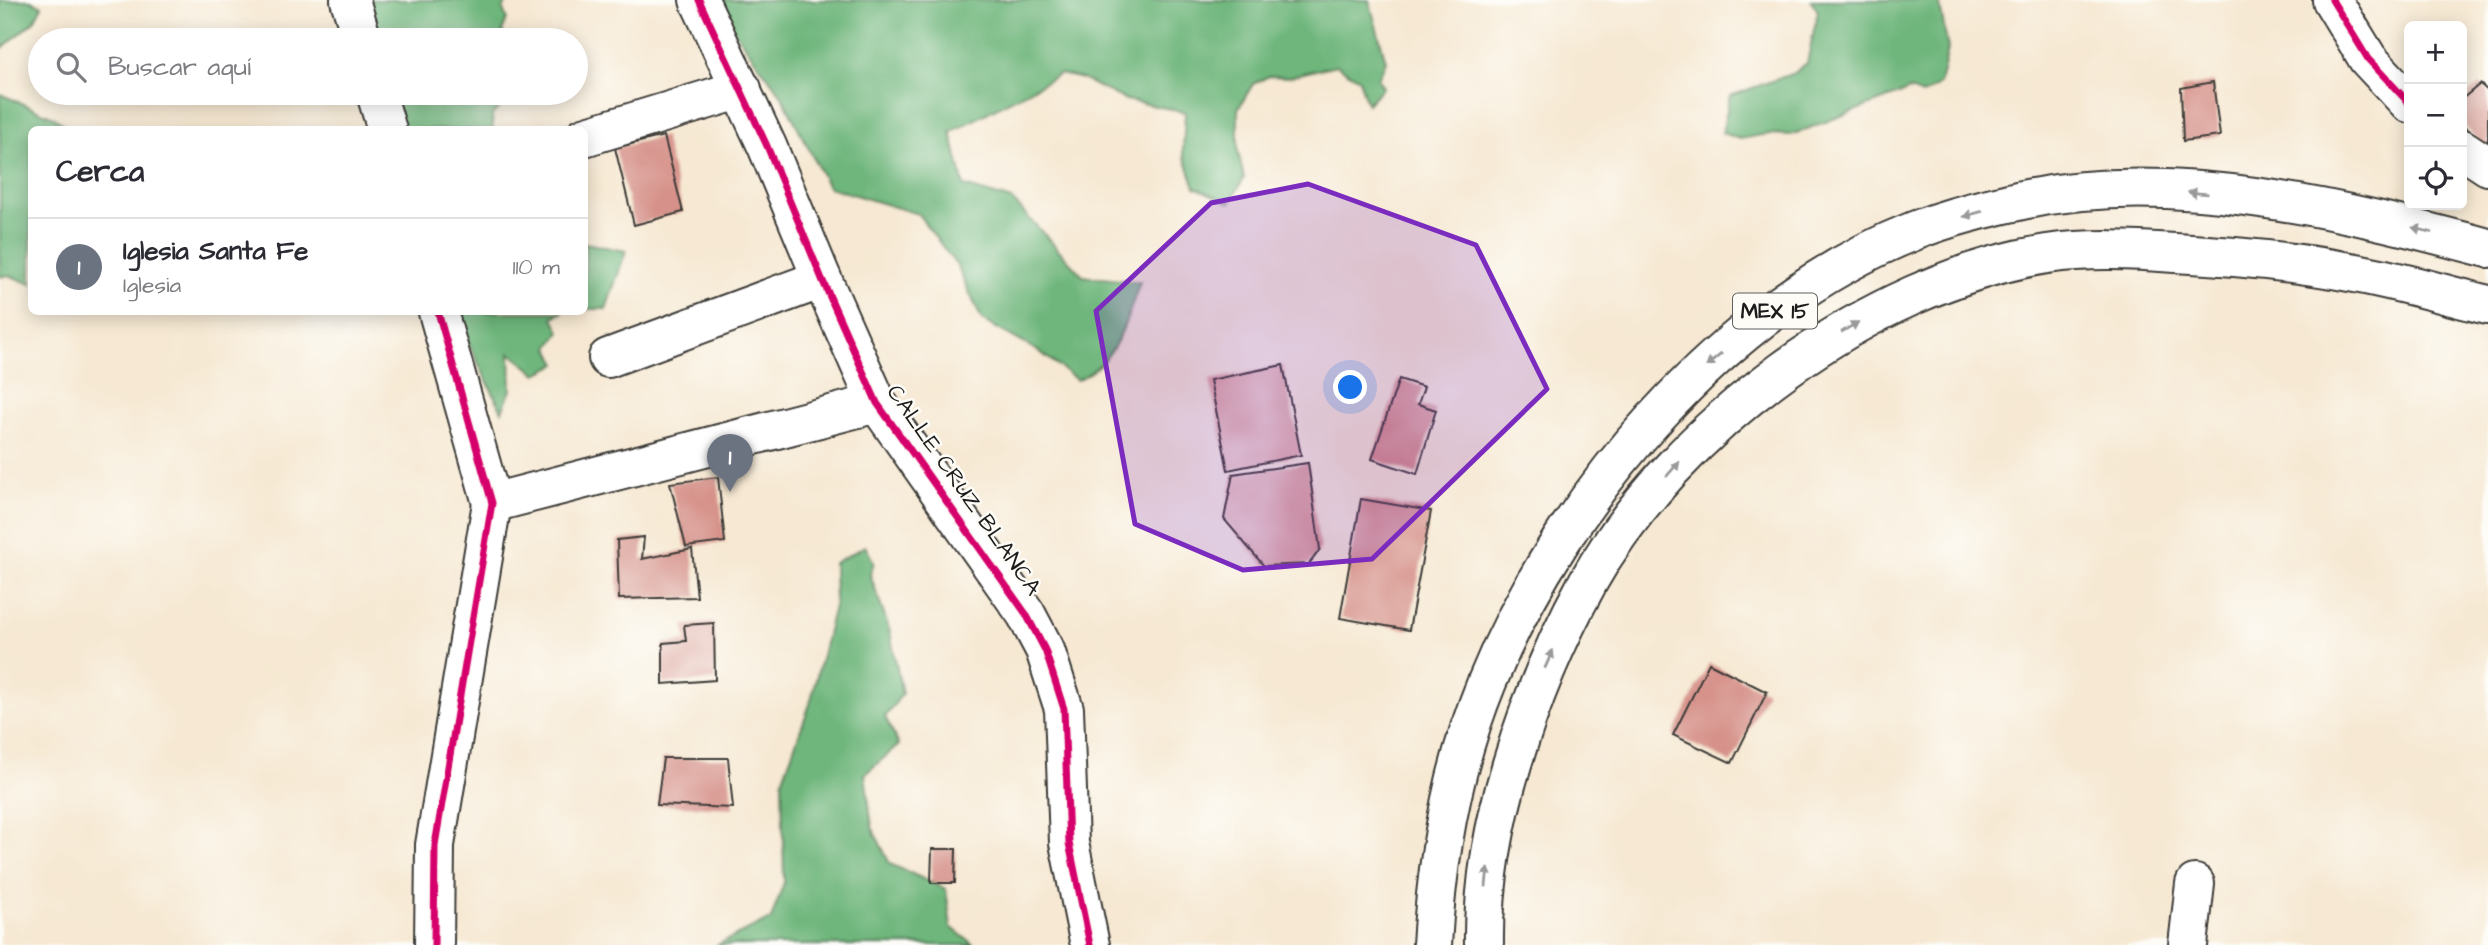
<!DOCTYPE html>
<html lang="es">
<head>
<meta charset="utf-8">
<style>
	body { margin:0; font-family:"Architects Daughter",sans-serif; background:#f7f7f7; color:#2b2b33 }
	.controls { position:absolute; right:21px; top:21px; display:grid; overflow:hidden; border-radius:10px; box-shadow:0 4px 18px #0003 }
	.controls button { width:63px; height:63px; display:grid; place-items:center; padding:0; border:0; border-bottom:2px solid #e1e1e2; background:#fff; color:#2b2b33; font:35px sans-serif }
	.you { position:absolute; left:1351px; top:388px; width:24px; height:24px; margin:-18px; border:5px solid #fff; border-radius:50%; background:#1a73e8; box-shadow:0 0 0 10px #1a73e833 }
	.badge { display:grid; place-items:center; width:46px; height:46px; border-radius:50%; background:#db2777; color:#fff; font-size:23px; font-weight:700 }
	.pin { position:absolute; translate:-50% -58px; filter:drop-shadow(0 2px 4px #0008) }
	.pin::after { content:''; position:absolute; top:37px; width:24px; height:21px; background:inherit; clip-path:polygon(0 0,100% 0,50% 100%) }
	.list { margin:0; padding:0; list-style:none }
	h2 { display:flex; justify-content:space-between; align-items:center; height:91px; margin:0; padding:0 28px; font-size:30px }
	h2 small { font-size:23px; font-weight:400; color:#7c7c81 }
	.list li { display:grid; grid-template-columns:46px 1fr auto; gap:21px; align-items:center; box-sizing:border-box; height:98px; padding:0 28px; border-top:2px solid #e1e1e2 }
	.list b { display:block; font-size:26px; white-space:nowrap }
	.list p { margin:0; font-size:23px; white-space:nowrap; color:#7c7c81 }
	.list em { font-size:23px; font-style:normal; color:#7c7c81 }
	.icon { flex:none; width:38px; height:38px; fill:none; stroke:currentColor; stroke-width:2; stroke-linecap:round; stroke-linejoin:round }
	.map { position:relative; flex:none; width:2488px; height:945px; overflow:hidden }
	.search { position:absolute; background:#fff; box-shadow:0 4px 18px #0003; left:28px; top:28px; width:560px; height:77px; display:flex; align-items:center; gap:18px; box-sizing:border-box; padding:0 24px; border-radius:38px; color:#7c7c81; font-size:26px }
	.panel { position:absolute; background:#fff; box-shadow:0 4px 18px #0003; left:28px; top:126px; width:560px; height:189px; border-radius:10px }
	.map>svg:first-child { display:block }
</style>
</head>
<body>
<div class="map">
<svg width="2488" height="945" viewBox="0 0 2488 945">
	<rect width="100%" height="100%" fill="#fdfcf7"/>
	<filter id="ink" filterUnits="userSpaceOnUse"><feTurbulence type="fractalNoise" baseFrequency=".0143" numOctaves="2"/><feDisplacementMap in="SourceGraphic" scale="14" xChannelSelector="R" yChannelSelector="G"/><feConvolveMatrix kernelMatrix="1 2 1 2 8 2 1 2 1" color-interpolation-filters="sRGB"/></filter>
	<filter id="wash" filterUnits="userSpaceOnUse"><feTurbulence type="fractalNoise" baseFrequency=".00686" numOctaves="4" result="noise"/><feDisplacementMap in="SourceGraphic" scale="28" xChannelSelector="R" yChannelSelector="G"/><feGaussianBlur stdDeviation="1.57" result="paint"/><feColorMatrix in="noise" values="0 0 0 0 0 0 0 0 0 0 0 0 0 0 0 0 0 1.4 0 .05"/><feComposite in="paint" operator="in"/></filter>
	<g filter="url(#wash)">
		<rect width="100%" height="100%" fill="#f6e8d2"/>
		<g fill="#6eb67b" stroke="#45694c" stroke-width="2">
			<path d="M0 0H31L42 6 34 21 0 50Z"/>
			<path d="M336 0H507L503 10 507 18 502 32 510 40H345Z"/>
			<path d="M711 0H1369L1386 61 1378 79 1383 87 1367 104 1359 79 1336 65 1288 77 1269 76 1253 84 1238 109V151L1244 178 1230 203 1195 187 1183 152 1185 112 1126 100 1082 79 1060 74 951 132 964 186 1012 200 1083 276 1140 282C1125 323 1118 360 1077 380L1040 352 982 320 957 266 918 214 828 187 782 96Z"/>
			<path d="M1811 0H1939L1948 49 1940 84 1923 95 1910 90 1791 135 1767 134 1740 139 1722 133 1730 96 1794 73 1807 63 1818 11Z"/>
			<path d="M370 93H515L492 115 493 130 390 129Z"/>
			<path d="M0 94 54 117 70 129 32 130 31 284 8 275 0 277Z"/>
			<path d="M585 243 626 251 606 309H585Z"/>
			<path d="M453 312H563L553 317 560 332 549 348 557 364 537 374 510 353 511 390 502 411Z"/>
			<path d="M865 546 874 562 870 574 890 632 902 694 885 717 899 745 865 774 872 827 890 864 946 889 951 927 974 945H717L771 919 784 882 782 781 810 704 835 602 834 563Z"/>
		</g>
		<g id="blocks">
			<g fill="#d6928a">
				<path d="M2213 82 2220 136 2183 141 2181 88Z"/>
				<path d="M2480 84 2488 91V148L2462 124V99Z"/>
				<path d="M664 136 683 212 634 225 615 148Z"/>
				<path d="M1283 365 1301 455 1228 470 1210 380Z"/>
				<path d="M1399 379 1424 387 1418 404 1436 410 1417 474 1372 459Z"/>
				<path d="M1308 463 1320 549 1309 564 1264 566 1224 519 1233 474Z"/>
				<path d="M718 477 725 542 686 547 670 483Z"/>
				<path d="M1361 499 1431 511 1409 630 1340 618Z"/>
				<path d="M644 537 642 559 692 549 697 597 619 599 617 540Z"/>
				<path d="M714 623 715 680 663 684V643L686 641 684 625Z"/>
				<path d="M1709 663 1767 692 1732 763 1673 735Z"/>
				<path d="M663 758H728L733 808 657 805Z"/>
				<path d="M932 849H956L955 883H931Z"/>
			</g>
		</g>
	</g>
	<g filter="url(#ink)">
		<use href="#blocks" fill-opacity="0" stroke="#3d3b37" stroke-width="2"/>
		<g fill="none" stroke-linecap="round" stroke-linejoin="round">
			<g stroke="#3d3b37" stroke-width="42">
				<g id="minor">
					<path d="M350 0 362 40"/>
					<path d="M699 0 767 146 822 279 877 403 1026 614 1045 650 1064 709 1069 843 1090 945"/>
					<path d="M2332 0 2368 59 2409 103"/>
					<path d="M376 93 387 130"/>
					<path d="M584 137 742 89"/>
					<path d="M2462 149 2488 166"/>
					<path d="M608 358 822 279"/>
					<path d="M492 503 877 403"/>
					<path d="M434 945 435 845 492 503 438 312"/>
					<path d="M2188 945 2195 884"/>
				</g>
			</g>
			<g stroke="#3d3b37" stroke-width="42">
				<g id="major">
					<path d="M1432 945C1437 856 1453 765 1487 682 1563 496 1724 306 1914 231 1948 217 1987 208 2022 200 2173 168 2342 209 2488 248"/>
					<path d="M1484 945C1483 883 1494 823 1512 764 1531 700 1556 640 1588 582 1675 426 1871 282 2047 254 2089 248 2133 250 2175 253 2234 256 2292 261 2350 272 2397 280 2442 294 2488 305"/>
				</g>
			</g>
			<use href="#minor" stroke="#fff" stroke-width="38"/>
			<use href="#major" stroke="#fff" stroke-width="38"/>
			<g stroke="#fdfcf7" stroke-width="11">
				<g id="cycleway">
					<path d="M699 0 767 146 822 279 877 403 1026 614 1045 650 1064 709 1069 843 1090 945"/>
					<path d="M2332 0 2368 59 2409 103"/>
					<path d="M434 945 435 845 492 503 438 312"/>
				</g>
			</g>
			<use href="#cycleway" stroke="#d6006c" stroke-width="7"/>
		</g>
		<defs><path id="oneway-solid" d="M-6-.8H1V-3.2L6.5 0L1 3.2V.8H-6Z" transform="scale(1.75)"/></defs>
		<g fill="#999">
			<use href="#oneway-solid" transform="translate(2198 193) rotate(-175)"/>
			<use href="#oneway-solid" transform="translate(1973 214) rotate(164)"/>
			<use href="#oneway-solid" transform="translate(2422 230) rotate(-165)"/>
			<use href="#oneway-solid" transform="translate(1850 327) rotate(-31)"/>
			<use href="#oneway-solid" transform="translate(1714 360) rotate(140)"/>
			<use href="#oneway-solid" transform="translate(1673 469) rotate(-49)"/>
			<use href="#oneway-solid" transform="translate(1549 659) rotate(-66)"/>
			<use href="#oneway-solid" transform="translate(1487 877) rotate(-84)"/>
		</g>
	</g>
	<path fill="#7b2cbf" fill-opacity="0.2" stroke="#7b2cbf" stroke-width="5" stroke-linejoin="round" d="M1308 184 1476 245 1547 389 1372 559 1243 570 1135 524 1096 311 1211 203Z"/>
	<g text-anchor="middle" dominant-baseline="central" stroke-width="5" stroke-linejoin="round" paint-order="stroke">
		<rect fill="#fdfcf7" stroke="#605f5e" stroke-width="2" x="1733" y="293.5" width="84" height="35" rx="5"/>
		<g font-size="21" font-weight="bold" fill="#1c1c1c">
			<text x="1775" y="311">MEX 15</text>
		</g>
		<g font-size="23" fill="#1c1c1c" stroke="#fdfcf7">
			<text transform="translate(964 490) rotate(55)">CALLE CRUZ BLANCA</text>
		</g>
	</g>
</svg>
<div class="controls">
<button>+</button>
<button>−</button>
<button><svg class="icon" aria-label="locate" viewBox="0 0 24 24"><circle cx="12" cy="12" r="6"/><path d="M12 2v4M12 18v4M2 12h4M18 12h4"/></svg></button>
</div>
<div class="you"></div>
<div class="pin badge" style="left:730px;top:492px;background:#6b7280">1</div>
<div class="search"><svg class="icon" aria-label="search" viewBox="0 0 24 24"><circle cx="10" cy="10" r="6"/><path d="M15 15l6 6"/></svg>Buscar aquí</div>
<section class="panel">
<h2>Cerca<small></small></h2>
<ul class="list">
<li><span class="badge" style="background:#6b7280">1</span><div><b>Iglesia Santa Fe</b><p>Iglesia</p></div><em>110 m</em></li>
</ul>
</section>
</div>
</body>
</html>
